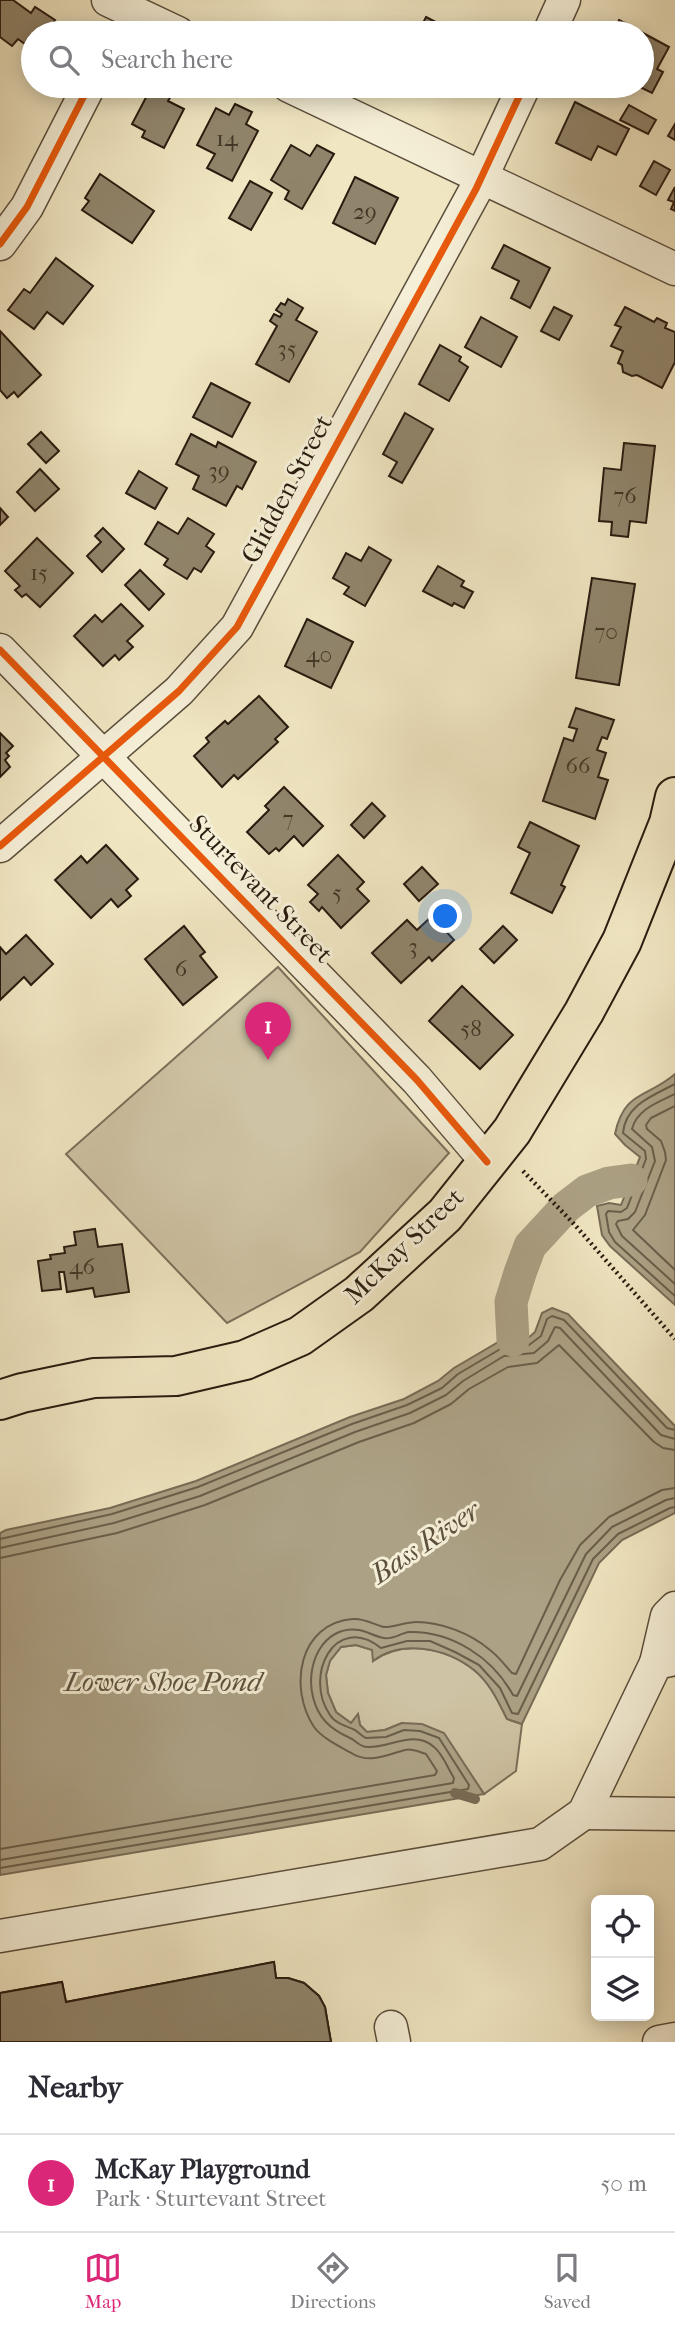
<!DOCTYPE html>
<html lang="en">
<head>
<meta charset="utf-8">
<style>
	body { margin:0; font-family:"IM FELL French Canon",serif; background:#f2f2f3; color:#2b2b33 }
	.controls { position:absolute; right:21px; bottom:21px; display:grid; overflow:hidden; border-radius:10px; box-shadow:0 4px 18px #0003 }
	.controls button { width:63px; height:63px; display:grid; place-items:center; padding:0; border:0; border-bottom:2px solid #e1e1e2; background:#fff; color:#2b2b33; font:35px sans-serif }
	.you { position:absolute; left:446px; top:917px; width:24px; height:24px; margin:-18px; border:5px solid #fff; border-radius:50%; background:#1a73e8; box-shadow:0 0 0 10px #1a73e833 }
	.badge { display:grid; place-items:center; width:46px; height:46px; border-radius:50%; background:#db2777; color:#fff; font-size:23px; font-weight:700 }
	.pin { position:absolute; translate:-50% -58px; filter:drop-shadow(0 2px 4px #0008) }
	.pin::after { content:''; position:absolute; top:37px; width:24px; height:21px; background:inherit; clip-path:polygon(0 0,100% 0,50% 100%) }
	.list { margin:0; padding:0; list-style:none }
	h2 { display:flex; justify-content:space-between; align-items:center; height:91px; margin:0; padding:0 28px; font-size:30px }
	h2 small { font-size:23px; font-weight:400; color:#7c7c81 }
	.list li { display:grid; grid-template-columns:46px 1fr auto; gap:21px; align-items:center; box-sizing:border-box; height:98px; padding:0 28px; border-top:2px solid #e1e1e2 }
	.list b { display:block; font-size:26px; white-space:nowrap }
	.list p { margin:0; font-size:23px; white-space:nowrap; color:#7c7c81 }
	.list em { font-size:23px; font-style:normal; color:#7c7c81 }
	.icon { flex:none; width:38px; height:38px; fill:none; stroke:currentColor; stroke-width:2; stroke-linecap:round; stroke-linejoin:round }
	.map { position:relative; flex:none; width:675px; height:2042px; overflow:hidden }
	.search { position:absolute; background:#fff; box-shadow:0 4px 18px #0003; left:21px; right:21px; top:21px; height:77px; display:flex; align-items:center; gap:18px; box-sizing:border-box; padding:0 24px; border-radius:38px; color:#7c7c81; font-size:26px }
	.sheet { height:189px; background:#fff }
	nav { display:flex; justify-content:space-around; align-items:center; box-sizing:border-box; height:98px; border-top:2px solid #e1e1e2; background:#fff; font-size:19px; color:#7c7c81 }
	nav a { display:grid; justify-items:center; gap:4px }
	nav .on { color:#db2777 }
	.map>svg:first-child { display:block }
</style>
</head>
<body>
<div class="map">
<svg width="675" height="2042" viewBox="0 0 675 2042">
	<rect width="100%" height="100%" fill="#f0e6c2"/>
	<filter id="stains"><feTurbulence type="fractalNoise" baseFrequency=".00286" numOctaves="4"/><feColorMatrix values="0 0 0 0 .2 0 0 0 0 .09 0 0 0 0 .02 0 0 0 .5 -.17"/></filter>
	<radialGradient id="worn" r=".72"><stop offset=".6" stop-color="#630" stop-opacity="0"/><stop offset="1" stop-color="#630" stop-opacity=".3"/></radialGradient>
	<g fill="#cec3a4" stroke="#7c6f5a" stroke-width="2">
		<path d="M278 967 449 1153 360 1252 227 1323 66 1154Z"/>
		<path d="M356 1645 373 1650V1661C403 1639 447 1648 474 1670 490 1683 498 1701 507 1719L522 1724 516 1771 484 1794 469 1772 402 1723 385 1730 367 1732 360 1725 358 1715 351 1723 336 1712 328 1693 326 1675 330 1660 341 1647Z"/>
	</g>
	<g fill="#aca185" stroke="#786b56" stroke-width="2">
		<path d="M675 1074V1305L610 1246 602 1235 597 1206 609 1203 621 1205 640 1157 625 1145 615 1134C624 1090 648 1098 675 1074Z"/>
		<path d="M552 1308 568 1314 675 1426V1513L622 1540 599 1563 522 1724 507 1719C498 1701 490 1683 474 1670 446 1648 402 1639 373 1661L372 1650 356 1645 341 1647 330 1661 326 1675 328 1693 336 1712 351 1723 358 1714 360 1725 367 1732 385 1730 402 1723 422 1724 444 1733 484 1794 0 1875V1533L6 1530 110 1508 196 1481 350 1417 404 1399 438 1381 454 1368 500 1341 526 1340 535 1332 542 1313Z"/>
	</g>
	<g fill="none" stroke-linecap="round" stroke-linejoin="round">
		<g stroke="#6a5e4a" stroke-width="2">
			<path d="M675 1084C654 1095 625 1105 623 1133L645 1151 646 1159 627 1208 621 1212 608 1211 606 1214 609 1232 615 1242 675 1296"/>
			<path d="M675 1094C659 1102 637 1109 632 1129L652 1147 655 1161 635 1212 628 1219 618 1221 616 1224 622 1236 675 1284"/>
			<path d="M675 1106 651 1118 646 1125 647 1129 661 1141 665 1152 666 1160 645 1215 633 1230 675 1270"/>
			<path d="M0 1539 112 1514 198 1487 352 1424 407 1405 442 1388 458 1374 502 1348 529 1345 541 1336 547 1319 552 1316 564 1320 667 1428 675 1430"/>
			<path d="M0 1548 114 1523 200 1496 355 1432 410 1413 446 1395 463 1381 504 1356 534 1353 548 1341 555 1327 560 1328 661 1435 675 1439"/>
			<path d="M0 1558 117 1533 205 1505 359 1442 414 1423 451 1404 469 1389 508 1367 537 1363 559 1345 654 1442 663 1448 675 1450"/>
			<path d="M0 1849 435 1775 437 1771 426 1754C419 1752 412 1748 405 1750 389 1754 370 1764 353 1754 341 1747 323 1739 314 1727 288 1687 299 1623 353 1619 365 1618 374 1625 384 1627 391 1628 406 1622 416 1622 441 1622 470 1633 490 1650 498 1656 505 1665 512 1673L516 1674 560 1580 580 1545 609 1517 662 1490 675 1488"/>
			<path d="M0 1860 453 1783 454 1778C448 1769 443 1754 434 1747 415 1729 389 1748 368 1747 359 1747 357 1741 350 1738 330 1729 318 1718 313 1697 305 1666 322 1625 359 1630 367 1631 375 1637 384 1638 392 1640 401 1633 409 1632 452 1631 493 1658 513 1695L517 1696 586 1554 612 1527 666 1500 675 1498"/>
			<path d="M0 1868 468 1789 469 1785 439 1738 420 1731 404 1730 386 1737 366 1738C361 1736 358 1731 353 1729 345 1726 335 1723 330 1715 303 1676 335 1612 381 1648L407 1641H430L455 1652 479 1665 500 1688 512 1713 518 1714 593 1559 618 1534 670 1508 675 1507"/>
		</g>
		<path stroke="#786b56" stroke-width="10" d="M455 1793 475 1799"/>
		<path stroke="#aca185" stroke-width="33" d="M513 1340 511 1302 520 1273 530 1246 566 1207 587 1191 609 1183 631 1180"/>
	</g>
	<g fill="#90856c" stroke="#291b0f" stroke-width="2">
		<path d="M0 0H13L31 13 35 7 55 20 46 33H33V50L18 39 12 46 0 37Z"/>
		<path d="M426 17 457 33H425L428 26 423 23Z"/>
		<path d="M619 20 669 47 657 69 663 72 652 93 638 86H642V33H612Z"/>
		<path d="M152 86H172L176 88 168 101 184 109 164 148 142 137 145 131 132 124Z"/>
		<path d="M575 102 629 129 616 155 598 146 591 160 556 143Z"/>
		<path d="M235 104 252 112 246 124 258 131 232 181 207 168 215 154 197 145 216 108 229 115Z"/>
		<path d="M629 105 656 120 648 134 620 120Z"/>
		<path d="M675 124V140L668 136Z"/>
		<path d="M291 145 310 156 317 145 334 154 302 209 285 199 289 191 271 180Z"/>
		<path d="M654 161 670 170 656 195 640 186Z"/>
		<path d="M100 174 154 211 132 243 82 210 89 201 85 198Z"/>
		<path d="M355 177 398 198 375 244 333 223Z"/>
		<path d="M250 181 272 193 251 230 229 218Z"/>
		<path d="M675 187V211L671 209 674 202 668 200Z"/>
		<path d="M504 245 550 268 530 308 511 298 519 281 492 268Z"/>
		<path d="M56 258 93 286 63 324 47 312 34 329 8 310 24 289 30 293Z"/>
		<path d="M288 299 303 308 296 320 317 332 289 382 256 364 277 326 270 321 274 314 280 317 282 314 276 310 281 303 285 305Z"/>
		<path d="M554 307 572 316 559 340 541 331Z"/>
		<path d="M625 307 654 322 657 318 667 323 665 328 675 332V362L662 388 637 375 632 376 623 372 622 365 618 363 623 351 611 346 621 327 615 325Z"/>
		<path d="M481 317 517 337 501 367 465 347Z"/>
		<path d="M0 331 41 375 18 397 14 392 7 398 0 390Z"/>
		<path d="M440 345 461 357 459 361 468 367 449 401 419 384Z"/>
		<path d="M211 383 250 403 232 437 193 417Z"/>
		<path d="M405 413 433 429 402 483 389 476 397 462 383 454Z"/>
		<path d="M41 432 59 451 46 463 28 444Z"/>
		<path d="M191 434 216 447 218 442 256 462 242 489 237 486 226 506 193 489 199 476 176 464Z"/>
		<path d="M624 443 655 446 646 523 630 521 628 537 611 535 612 522 599 521 604 468 621 470Z"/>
		<path d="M40 469 59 489 35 511 17 492Z"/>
		<path d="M139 471 167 488 155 509 126 493Z"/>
		<path d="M0 508 8 517 0 525Z"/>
		<path d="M188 518 214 534 206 546 214 552 201 572 194 568 187 579 164 565 168 559 145 544 158 522 178 534Z"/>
		<path d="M103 528 124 549 102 572 87 556 101 542 95 536Z"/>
		<path d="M37 538 73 573 40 607 26 594 22 597 15 590 20 586 5 571Z"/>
		<path d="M369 547 391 560 365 606 344 594 349 587 333 578 346 553 361 561Z"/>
		<path d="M438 566 464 581 461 586 473 592 464 608 454 603 452 606 423 591Z"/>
		<path d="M140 570 164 594 149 610 125 585Z"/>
		<path d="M592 578 635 584 619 685 576 678Z"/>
		<path d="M121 604 143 626 127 641 133 647 119 660 115 655 103 666 74 636 95 615 102 622Z"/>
		<path d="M307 619 353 642 331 688 285 666Z"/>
		<path d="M259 696 288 727 275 739 278 742 238 779 234 775 222 787 194 756 209 742 206 738 225 721 228 724Z"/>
		<path d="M576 708 614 720 607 739 602 737 597 750 606 753 598 777 608 780 595 819 543 801 564 738 573 741 577 729 569 727Z"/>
		<path d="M0 733 13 746 6 753 9 756 5 760 10 767 0 777Z"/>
		<path d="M284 787 323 826 303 846 294 836 279 851 276 848 269 854 247 832 269 810 265 806Z"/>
		<path d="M372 803 385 816 364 838 351 825Z"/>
		<path d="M530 822 579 846 561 885 565 887 552 913 511 893 530 853 518 847Z"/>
		<path d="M106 845 138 879 126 890 131 896 118 907 111 899 91 918 55 880 81 856 87 863Z"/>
		<path d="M338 855 364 882 357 889 369 901 341 928 322 907 319 911 310 902 318 894 308 885Z"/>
		<path d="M422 867 438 884 419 901 404 884Z"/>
		<path d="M432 916 454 940 432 961 429 957 401 983 372 953 407 920 417 930Z"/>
		<path d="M184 926 205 952 200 956 217 977 183 1005 145 959Z"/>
		<path d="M503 926 517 940 494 963 480 949Z"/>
		<path d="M26 935 53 964 31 985 24 977 0 1000V947L6 954Z"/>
		<path d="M462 986 513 1035 480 1069 429 1021Z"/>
		<path d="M95 1229 98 1247 122 1244 129 1292 95 1297 93 1288 67 1292 64 1272H59L61 1289 42 1291 38 1261 51 1259 50 1255 65 1253 64 1247 76 1245 74 1232Z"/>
		<path d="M274 1962 276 1978H288L304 1983 319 1996 325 2007 331 2042H0V1993L62 1982 66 2002Z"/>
		<path d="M274 1962 276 1978H288L304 1983 319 1996 325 2007 331 2042H0V1993L62 1982 66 2002Z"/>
	</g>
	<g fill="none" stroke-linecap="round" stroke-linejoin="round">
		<g stroke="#5b4e3c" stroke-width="35">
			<g id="minor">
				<path d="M108 0 178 33"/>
				<path d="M549 33 564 0"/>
				<path d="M289 86 675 269"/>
				<path d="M0 244 27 207 89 86"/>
				<path d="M0 650 417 1080 487 1162"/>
				<path d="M0 846 179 691 237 627 476 189 524 86"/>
				<path d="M656 1663 667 1616 675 1608"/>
				<path d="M584 1813 675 1814"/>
				<path d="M0 1936 540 1844 584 1813 656 1663 675 1659"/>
				<path d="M391 2027 394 2042"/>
				<path d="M659 2042 675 2039"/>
			</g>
		</g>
		<g stroke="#291b0f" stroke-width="42">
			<path id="major" d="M0 1400 22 1393 94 1378 176 1376 245 1360 300 1336 359 1294 445 1215 512 1131 584 1012 622 941 669 823 675 797"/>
		</g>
		<path stroke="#291b0f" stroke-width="4.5" stroke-dasharray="2 3.5" stroke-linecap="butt" d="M523 1171 574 1224 675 1339"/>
		<use href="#minor" stroke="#f5efd7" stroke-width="32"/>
		<use href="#major" stroke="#f0e6c2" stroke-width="38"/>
		<g stroke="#f5efd7" stroke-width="11">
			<g id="cycleway">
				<path d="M0 244 27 207 89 86"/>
				<path d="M0 650 417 1080 487 1162"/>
				<path d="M0 846 179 691 237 627 476 189 524 86"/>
			</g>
		</g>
		<use href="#cycleway" stroke="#e8590c" stroke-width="7"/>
	</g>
	<g text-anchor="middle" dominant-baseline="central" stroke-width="6" stroke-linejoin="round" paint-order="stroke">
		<g font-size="23" fill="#433626">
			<text x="227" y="138">14</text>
			<text x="365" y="211">29</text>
			<text x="287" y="348">35</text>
			<text x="219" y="470">39</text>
			<text x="625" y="495">76</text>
			<text x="39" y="572">15</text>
			<text x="606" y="631">70</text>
			<text x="319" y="654">40</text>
			<text x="578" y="765">66</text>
			<text x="288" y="818">7</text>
			<text x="337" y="892">5</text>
			<text x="413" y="946">3</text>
			<text x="181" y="968">6</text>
			<text x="471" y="1028">58</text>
			<text x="82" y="1266">46</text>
		</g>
		<g font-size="26" fill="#291b0f" stroke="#f5efd7">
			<text transform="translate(287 489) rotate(-62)">Glidden Street</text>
			<text transform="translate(261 889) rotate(46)">Sturtevant Street</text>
			<text transform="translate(404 1246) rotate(-44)">McKay Street</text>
		</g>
		<g font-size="28" font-style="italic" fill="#5d513e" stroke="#f5efd7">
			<text transform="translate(425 1542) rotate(-34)">Bass River</text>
			<text x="163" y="1681">Lower Shoe Pond</text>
		</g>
	</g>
	<rect width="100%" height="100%" filter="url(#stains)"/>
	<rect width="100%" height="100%" fill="url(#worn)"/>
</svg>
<div class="controls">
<button><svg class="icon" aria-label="locate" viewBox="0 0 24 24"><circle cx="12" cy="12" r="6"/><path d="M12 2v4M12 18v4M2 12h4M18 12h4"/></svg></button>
<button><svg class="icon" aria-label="layers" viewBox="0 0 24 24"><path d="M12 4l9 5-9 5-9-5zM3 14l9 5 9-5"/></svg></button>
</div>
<div class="you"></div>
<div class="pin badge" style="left:268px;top:1060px">1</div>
<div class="search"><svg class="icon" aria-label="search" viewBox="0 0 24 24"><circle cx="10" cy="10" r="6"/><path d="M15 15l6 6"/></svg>Search here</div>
</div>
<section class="sheet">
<h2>Nearby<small></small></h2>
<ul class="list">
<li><span class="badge">1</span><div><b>McKay Playground</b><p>Park · Sturtevant Street</p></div><em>50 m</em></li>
</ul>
</section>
<nav>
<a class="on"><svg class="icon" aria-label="map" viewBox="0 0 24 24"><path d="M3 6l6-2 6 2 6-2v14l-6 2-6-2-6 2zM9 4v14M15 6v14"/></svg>Map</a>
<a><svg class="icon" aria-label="directions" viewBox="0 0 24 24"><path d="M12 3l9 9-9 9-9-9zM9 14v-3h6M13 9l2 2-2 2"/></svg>Directions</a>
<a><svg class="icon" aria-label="saved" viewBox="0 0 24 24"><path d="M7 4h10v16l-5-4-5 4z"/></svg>Saved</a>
</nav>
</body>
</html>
